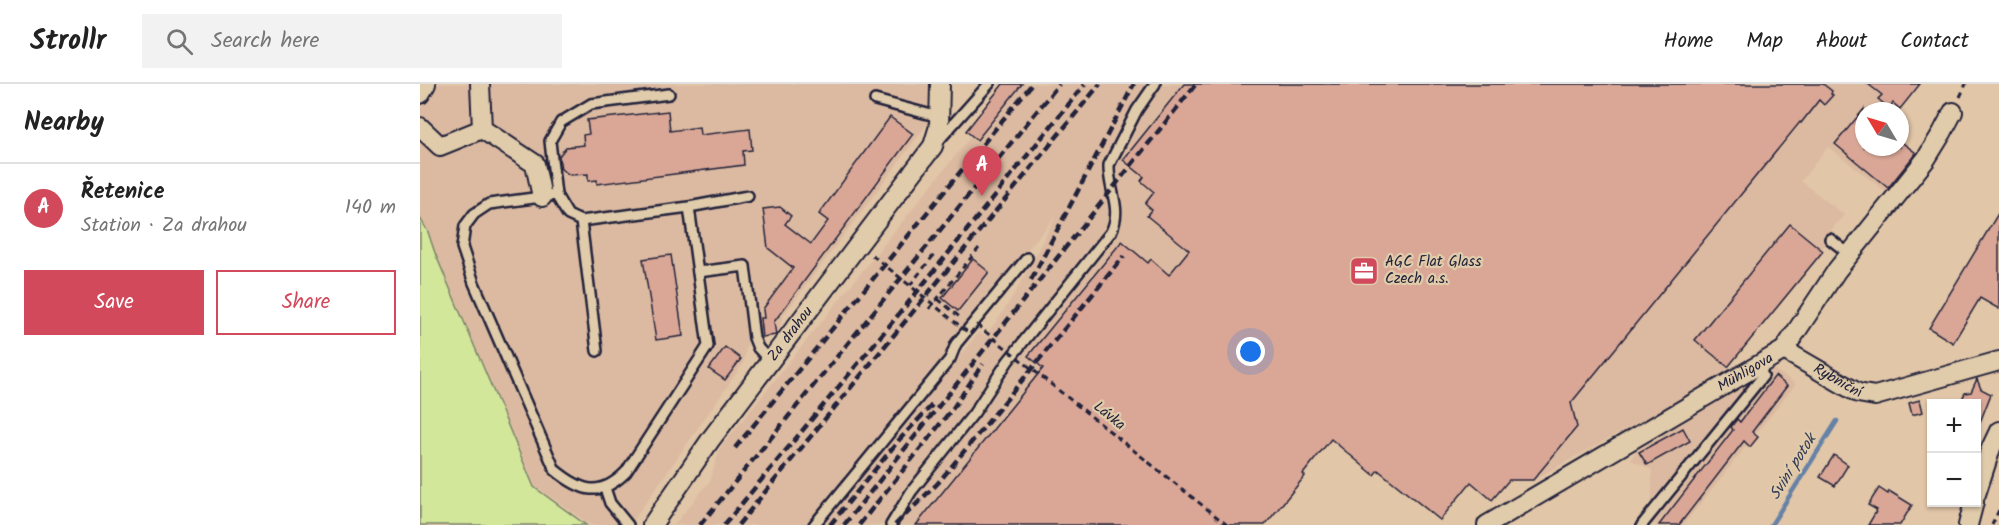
<!DOCTYPE html>
<html lang="en">
<head>
<meta charset="utf-8">
<style>
	body { margin:0; font-family:Kalam,sans-serif; background:#f2f2f2; color:#222 }
	.controls { position:absolute; right:18px; bottom:18px; display:grid; overflow:hidden; border-radius:0px; box-shadow:0 2px 4px #0004 }
	.controls button { width:54px; height:54px; display:grid; place-items:center; padding:0; border:0; border-bottom:2px solid #e0e0e0; background:#fff; color:#222; font:30px sans-serif }
	.compass { position:absolute; left:1435px; top:18px; width:54px; height:54px; border-radius:50%; background:#fff; box-shadow:0 2px 4px #0004; rotate:308deg }
	.you { position:absolute; left:831px; top:268px; width:21px; height:21px; margin:-15px; border:4px solid #fff; border-radius:50%; background:#1a73e8; box-shadow:0 0 0 9px #1a73e833 }
	.badge { display:grid; place-items:center; width:39px; height:39px; border-radius:50%; background:#d1495b; color:#fff; font-size:20px; font-weight:700 }
	.pin { position:absolute; translate:-50% -50px; filter:drop-shadow(0 2px 3px #0008) }
	.pin::after { content:''; position:absolute; top:32px; width:21px; height:18px; background:inherit; clip-path:polygon(0 0,100% 0,50% 100%) }
	.list { margin:0; padding:0; list-style:none }
	h2 { display:flex; justify-content:space-between; align-items:center; height:78px; margin:0; padding:0 24px; font-size:26px }
	h2 small { font-size:20px; font-weight:400; color:#767676 }
	.list li { display:grid; grid-template-columns:39px 1fr auto; gap:18px; align-items:center; box-sizing:border-box; height:90px; padding:0 24px; border-top:2px solid #e0e0e0 }
	.list b { display:block; font-size:22px; white-space:nowrap }
	.list p { margin:0; font-size:20px; white-space:nowrap; color:#767676 }
	.list em { font-size:20px; font-style:normal; color:#767676 }
	.actions { display:flex; gap:12px; padding:18px 24px }
	.actions a { flex:1; padding:14px 0; border:2px solid #d1495b; border-radius:0px; text-align:center; font-size:21px; color:#d1495b }
	.actions .main { background:#d1495b; color:#fff }
	.icon { flex:none; width:33px; height:33px; fill:none; stroke:currentColor; stroke-width:2; stroke-linecap:round; stroke-linejoin:round }
	.map { position:relative; flex:none; width:1579px; height:441px; overflow:hidden }
	header { display:flex; align-items:center; gap:36px; box-sizing:border-box; height:84px; padding:0 30px; background:#fff; border-bottom:2px solid #e0e0e0 }
	header strong { font-size:28px }
	nav { display:flex; gap:33px; margin-inline-start:auto; font-size:21px }
	.search { width:420px; height:54px; background:#f2f2f2; display:flex; align-items:center; gap:15px; box-sizing:border-box; padding:0 21px; border-radius:0px; color:#767676; font-size:22px }
	main { display:flex }
	aside { flex:1; background:#fff }
	.map>svg:first-child { display:block }
</style>
</head>
<body>
<header>
<strong>Strollr</strong>
<div class="search"><svg class="icon" aria-label="search" viewBox="0 0 24 24"><circle cx="10" cy="10" r="6"/><path d="M15 15l6 6"/></svg>Search here</div>
<nav><a>Home</a><a>Map</a><a>About</a><a>Contact</a></nav>
</header>
<main>
<aside>
<h2>Nearby<small></small></h2>
<ul class="list">
<li><span class="badge">A</span><div><b>Řetenice</b><p>Station · Za drahou</p></div><em>140 m</em></li>
</ul>
<div class="actions"><a class="main">Save</a><a>Share</a></div>
</aside>
<div class="map">
<svg width="1579" height="441" viewBox="0 0 1579 441">
	<rect width="100%" height="100%" fill="#e2c6a8"/>
	<filter id="ink" filterUnits="userSpaceOnUse"><feTurbulence type="fractalNoise" baseFrequency=".0167" numOctaves="2"/><feDisplacementMap in="SourceGraphic" scale="12" xChannelSelector="R" yChannelSelector="G"/><feConvolveMatrix kernelMatrix="1 2 1 2 8 2 1 2 1" color-interpolation-filters="sRGB"/></filter>
	<g filter="url(#ink)">
		<g fill="#dcbaa1">
			<path d="M0 0H509L508 39 363 232 359 246 355 247 356 251 328 255 323 280 210 441H171L115 402 15 169 8 148 0 134Z"/>
			<path d="M593 0H1500L1480 25 1477 23 1474 27H1444V63H1480V57L1498 71 1469 110 1408 63 1381 97 1424 131 1411 146 1415 149 1402 165 1403 167 1308 283V289L1113 396H1096L1092 392 1051 398 1020 436 915 351 847 439 824 420 807 441H402L559 248 565 252 581 231 598 204 635 133 526 264 524 271 387 441H254L290 397 300 364Z"/>
			<path d="M1352 284 1376 300 1263 441H1216L1232 422V386L1211 376 1215 368Z"/>
		</g>
		<path fill="#d3e79b" stroke="#7a846b" stroke-width="1.5" d="M0 134 8 148 15 169 114 403 166 441H0Z"/>
		<g fill="none" stroke-linecap="round" stroke-linejoin="round">
			<path stroke="#6582a6" stroke-width="4.5" d="M1351 441 1417 337"/>
		</g>
		<g fill="#daa797" stroke="#22223b" stroke-width="1.5">
			<path d="M583 0H602L557 56 546 47Z"/>
			<path d="M764 0H1403L1412 7 1411 10 1413 11 1404 21 1399 16 1381 39 1380 38 1151 319 1157 343 1113 396H1089L1072 416 1051 398 1020 436 958 386 954 391 911 355 883 390 885 392 845 441H496L623 284 608 272 702 157 728 179 731 175 749 191 769 166 727 132 732 126 725 120 734 108 721 97 724 93 703 76Z"/>
			<path d="M1448 0H1500L1480 25 1473 19 1469 24 1458 15 1462 11Z"/>
			<path d="M1444 25V63H1480V57L1496 69 1468 104 1415 60Z"/>
			<path d="M248 27 250 47 279 43 280 51 330 45 332 66 323 67 324 81 177 100V96L168 97V90L150 91 141 85 139 72 146 63 164 61 163 51 169 50 167 36Z"/>
			<path d="M470 33 493 50 354 238 356 251 342 253 340 234H344L343 225 373 184 348 164 343 125 360 123 371 132 365 140 391 160 408 137 399 130Z"/>
			<path d="M1579 128V225L1560 214 1533 259 1509 244Z"/>
			<path d="M1370 140 1403 167 1308 283 1275 256Z"/>
			<path d="M251 171 263 252 236 256 223 175Z"/>
			<path d="M553 175 569 188 538 227 522 214Z"/>
			<path d="M305 263 321 275 305 296 289 285Z"/>
			<path d="M1355 292 1367 302 1332 348 1338 353 1330 363 1324 357 1259 441H1239L1313 346 1311 343 1317 335 1320 338Z"/>
			<path d="M1557 295 1561 305 1571 310 1557 346V320H1540L1545 309 1551 308Z"/>
			<path d="M1500 316 1503 328 1492 331 1489 319Z"/>
			<path d="M1263 344 1270 357 1227 381 1219 368Z"/>
			<path d="M1414 371 1428 381 1415 402 1400 393Z"/>
			<path d="M1459 404 1468 410 1469 407 1492 421 1480 441H1448L1457 426 1448 421Z"/>
		</g>
		<g fill="none" stroke-linecap="round" stroke-linejoin="round">
			<g stroke="#22223b" stroke-width="14">
				<g id="lane">
					<path d="M249 10 171 20 141 38 130 57 136 111 148 131 161 137 269 123 328 112"/>
					<path d="M455 16 519 33"/>
					<path d="M519 56 569 0"/>
					<path d="M136 111 69 120 54 130 45 142 42 163 54 199 135 386C162 408 180 414 206 388L288 262 269 123"/>
					<path d="M161 137 177 267"/>
					<path d="M1410 155 1429 170"/>
					<path d="M278 188 325 182 334 254 338 264 350 277"/>
					<path d="M185 404 190 419 208 441"/>
					<path d="M394 441 530 275 536 260 607 174"/>
					<path d="M471 441 491 408 554 329 588 277 691 148C703 124 688 106 689 81L717 26 735 0"/>
					<path d="M1222 441 1343 292 1339 282"/>
				</g>
			</g>
			<g stroke="#22223b" stroke-width="22">
				<g id="street">
					<path d="M60 0 62 45"/>
					<path d="M0 10 6 0"/>
					<path d="M0 43 20 62 62 45"/>
					<path d="M62 45 115 80 122 113"/>
					<path id="s1" d="M1364 266 1438 309 1455 312 1579 277"/>
					<path d="M1556 410 1571 364 1579 347"/>
					<path id="s2" d="M232 441 291 355 513 62 519 42 520 0"/>
					<path id="s3" d="M1067 441 1364 266 1417 186 1506 75 1522 49 1533 28"/>
					<path d="M1548 441 1554 418"/>
				</g>
			</g>
			<g stroke="#22223b" stroke-width="3" stroke-dasharray="6 4.5" stroke-linecap="butt">
				<path d="M1540 13 1546 0"/>
				<path d="M490 201 514 171"/>
				<path d="M518 215 542 235"/>
				<path d="M509 225 559 164"/>
				<path d="M1572 441 1579 426"/>
			</g>
			<use href="#lane" stroke="#e0cbaa" stroke-width="9"/>
			<use href="#street" stroke="#e0cbaa" stroke-width="18"/>
			<g stroke="#22223b" stroke-width="4.5" stroke-dasharray="9 4.5" stroke-linecap="butt">
				<path d="M611 196 714 0"/>
				<path d="M315 364 612 0"/>
				<path d="M280 441 639 0"/>
				<path d="M304 441 484 224 665 0"/>
				<path d="M318 441 680 0"/>
				<path d="M410 441 479 356 513 320"/>
				<path d="M424 441 776 0"/>
				<path d="M439 441 533 324 563 280"/>
				<path d="M475 441 518 399 704 172"/>
			</g>
			<path stroke="#22223b" stroke-width="3" stroke-dasharray="6 4.5" stroke-linecap="butt" d="M452 171 550 250 557 241 807 441"/>
		</g>
	</g>
	<defs>
		<g id="office-square" transform="scale(1.5)"><rect x="-9" y="-9" width="18" height="18" rx="4" fill="#d1495b" stroke="#e0cbaa"/><path d="M-6-3h4V-5.5h4V-3h4V5H-6ZM-1-4.5V-3h2v-1.5ZM-6 0V1H6V0Z" fill="#fff"/></g>
	</defs>
	<g fill-rule="evenodd">
		<use href="#office-square" x="944" y="187"/>
	</g>
	<g text-anchor="middle" dominant-baseline="central" stroke-width="4.5" stroke-linejoin="round" paint-order="stroke">
		<g font-size="15" fill="#22223b" stroke="#e0cbaa" text-anchor="start">
			<text x="965" y="178">AGC Flat Glass<tspan x="965" dy="17">Czech a.s.</tspan></text>
		</g>
		<g font-size="15" fill="#22223b" stroke="#e0cbaa">
			<text stroke="none"><textPath href="#s2" startOffset="236">Za drahou</textPath></text>
			<text stroke="none"><textPath href="#s3" startOffset="300">Mühligova</textPath></text>
			<text stroke="none"><textPath href="#s1" startOffset="62">Rybniční</textPath></text>
			<text transform="translate(689 332) rotate(39)">Lávka</text>
		</g>
		<g font-size="16" font-style="italic" fill="#333a56" stroke="#e0cbaa">
			<text transform="translate(1373 383) rotate(-58)">Sviní potok</text>
		</g>
	</g>
</svg>
<div class="controls">
<button>+</button>
<button>−</button>
</div>
<svg class="compass" viewBox="-18 -18 36 36"><path d="M0-13l5 13h-10z" fill="#e53935"/><path d="M0 13l5-13h-10z" fill="#767676"/></svg>
<div class="you"></div>
<div class="pin badge" style="left:562px;top:112px">A</div>
</div>
</main>
</body>
</html>
